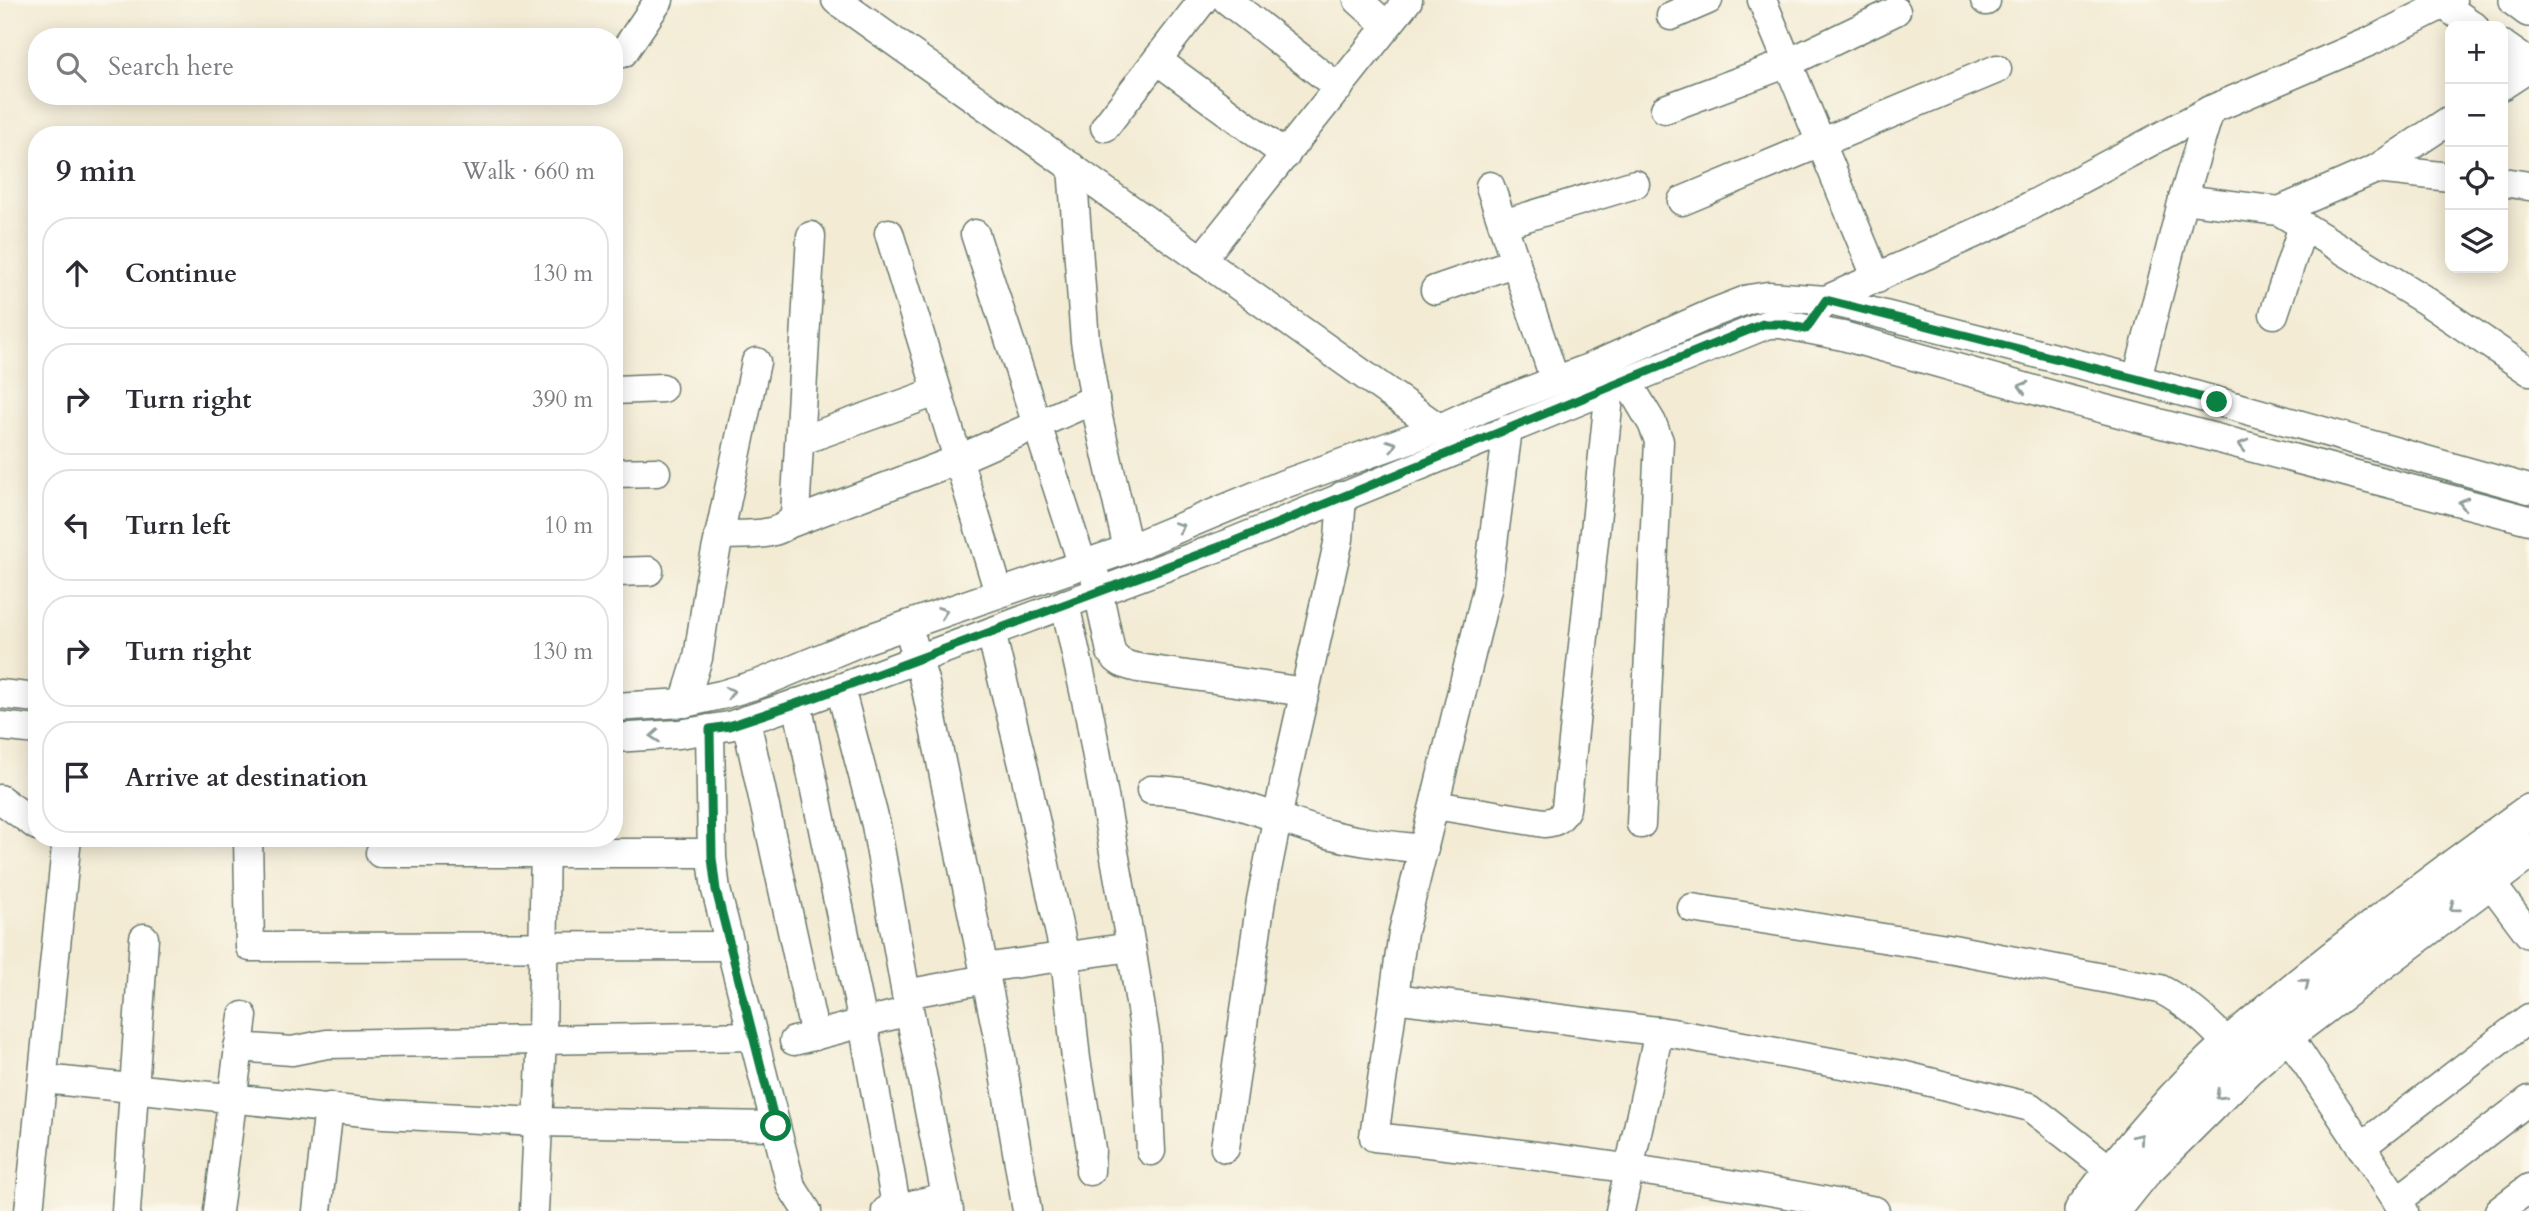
<!DOCTYPE html>
<html lang="en">
<head>
<meta charset="utf-8">
<style>
	body { margin:0; font-family:Cardo,serif; background:#f7f7f7; color:#2b2b33 }
	.controls { position:absolute; right:21px; top:21px; display:grid; overflow:hidden; border-radius:14px; box-shadow:0 4px 18px #0003 }
	.controls button { width:63px; height:63px; display:grid; place-items:center; padding:0; border:0; border-bottom:2px solid #e1e1e2; background:#fff; color:#2b2b33; font:35px sans-serif }
	.stop { position:absolute; width:21px; height:21px; margin:-16px; border:5px solid #0b8043; border-radius:50%; background:#fff }
	.stop.end { background:#0b8043; border-color:#fff; box-shadow:0 2px 7px #0008 }
	.list { margin:0; padding:0; list-style:none }
	h2 { display:flex; justify-content:space-between; align-items:center; height:91px; margin:0; padding:0 28px; font-size:30px }
	h2 small { font-size:23px; font-weight:400; color:#7c7c81 }
	.list li { display:grid; grid-template-columns:46px 1fr auto; gap:21px; align-items:center; box-sizing:border-box; height:112px; margin:0 14px 14px; padding:0 14px; border:2px solid #e1e1e2; border-radius:28px }
	.list b { display:block; font-size:26px; white-space:nowrap }
	.list em { font-size:23px; font-style:normal; color:#7c7c81 }
	.icon { flex:none; width:38px; height:38px; fill:none; stroke:currentColor; stroke-width:2; stroke-linecap:round; stroke-linejoin:round }
	.map { position:relative; flex:none; width:2529px; height:1211px; overflow:hidden }
	.search { position:absolute; background:#fff; box-shadow:0 4px 18px #0003; left:28px; top:28px; width:595px; height:77px; display:flex; align-items:center; gap:18px; box-sizing:border-box; padding:0 24px; border-radius:28px; color:#7c7c81; font-size:26px }
	.panel { position:absolute; background:#fff; box-shadow:0 4px 18px #0003; left:28px; top:126px; width:595px; height:721px; border-radius:28px }
	.map>svg:first-child { display:block }
</style>
</head>
<body>
<div class="map">
<svg width="2529" height="1211" viewBox="0 0 2529 1211">
	<rect width="100%" height="100%" fill="#fbf7ec"/>
	<filter id="ink" filterUnits="userSpaceOnUse"><feTurbulence type="fractalNoise" baseFrequency=".0143" numOctaves="2"/><feDisplacementMap in="SourceGraphic" scale="14" xChannelSelector="R" yChannelSelector="G"/><feConvolveMatrix kernelMatrix="1 2 1 2 8 2 1 2 1" color-interpolation-filters="sRGB"/></filter>
	<filter id="wash" filterUnits="userSpaceOnUse"><feTurbulence type="fractalNoise" baseFrequency=".00686" numOctaves="4" result="noise"/><feDisplacementMap in="SourceGraphic" scale="28" xChannelSelector="R" yChannelSelector="G"/><feGaussianBlur stdDeviation="1.57" result="paint"/><feColorMatrix in="noise" values="0 0 0 0 0 0 0 0 0 0 0 0 0 0 0 0 0 1.4 0 .05"/><feComposite in="paint" operator="in"/></filter>
	<g filter="url(#wash)">
		<rect width="100%" height="100%" fill="#f3ebd4"/>
	</g>
	<g filter="url(#ink)">
		<g fill="none" stroke-linecap="round" stroke-linejoin="round">
			<g stroke="#697a6c" stroke-width="31">
				<g id="minor">
					<path d="M836 0 1450 436"/>
					<path d="M1227 0 1339 88"/>
					<path d="M1358 0 1387 26"/>
					<path d="M1762 0 1877 279"/>
					<path d="M1985 0 1986 1"/>
					<path d="M2444 5 2474 26"/>
					<path d="M1671 16 1708 0"/>
					<path d="M2503 45 2529 63"/>
					<path d="M623 53 659 0"/>
					<path d="M1157 60 1286 155"/>
					<path d="M2503 85 2529 68"/>
					<path d="M1665 109 1788 63 1896 11"/>
					<path d="M1105 127 1203 0"/>
					<path d="M1072 167 1085 341 1097 413 1128 549"/>
					<path d="M2376 169 2450 120"/>
					<path d="M2503 182 2529 186"/>
					<path d="M1490 186 1555 381"/>
					<path d="M2183 199 2279 211 2423 299 2529 371"/>
					<path d="M1682 201 1997 69"/>
					<path d="M2279 211 2376 169 2450 177"/>
					<path d="M1503 224 1635 184"/>
					<path d="M889 233 999 593"/>
					<path d="M975 234 1082 563"/>
					<path d="M1201 260 1408 0"/>
					<path d="M1435 290 1516 262"/>
					<path d="M1821 307 1826 300 2000 222 2210 110 2371 41 2452 0"/>
					<path d="M2274 314 2303 226"/>
					<path d="M2137 379 2183 199 2210 110"/>
					<path d="M1627 381 1652 423 1659 441 1641 824"/>
					<path d="M614 390 662 388"/>
					<path d="M1508 429 1487 589 1403 932 1374 1137C1543 1155 1710 1177 1875 1211"/>
					<path d="M800 441 936 392"/>
					<path d="M614 473 656 472"/>
					<path d="M791 523 957 460 1095 399"/>
					<path d="M719 535C743 534 783 539 795 515L811 236"/>
					<path d="M614 572 649 571"/>
					<path d="M1095 576 1111 652C1118 663 1125 665 1138 668L1305 692"/>
					<path d="M1065 604 1090 718 1131 947 1145 1034 1151 1151"/>
					<path d="M991 632 1025 773 1065 957 1076 1059 1091 1149 1090 1171"/>
					<path d="M912 640 925 684 997 1032 1027 1211"/>
					<path d="M840 688 876 825 906 994 949 1211"/>
					<path d="M0 694 37 698"/>
					<path d="M684 703 698 658 709 584 756 362"/>
					<path d="M797 703 863 1023 897 1211"/>
					<path d="M614 707 684 703 721 695 761 683 867 639 1128 549 1284 484 1440 428 1481 409 1589 368 1713 313 1749 299 1768 296 1826 300 2137 379 2529 489"/>
					<path d="M746 720 815 1036"/>
					<path d="M0 726 37 730"/>
					<path d="M710 729 712 858 716 890 788 1174 791 1186 807 1211"/>
					<path d="M614 738 679 734 729 726 813 698 1230 543 1768 324H1781L1843 336 2070 400 2529 520"/>
					<path d="M1151 790C1214 790 1268 817 1328 834 1362 843 1390 845 1424 849"/>
					<path d="M0 799 37 826"/>
					<path d="M1435 805 1544 823C1556 822 1561 819 1566 808L1610 388"/>
					<path d="M248 838 250 947 730 946"/>
					<path d="M380 853H711"/>
					<path d="M2478 866 2529 934"/>
					<path d="M1692 908 1953 949 2160 989C2193 1006 2219 1032 2242 1061"/>
					<path d="M984 968 1131 947"/>
					<path d="M906 994 986 979"/>
					<path d="M1394 998 1672 1033 1902 1075 2030 1107 2128 1184"/>
					<path d="M2287 1034 2404 1211"/>
					<path d="M794 1041 909 1011"/>
					<path d="M238 1047 292 1051 327 1044 753 1036"/>
					<path d="M44 1079 384 1114 536 1122 776 1126"/>
					<path d="M2361 1147 2529 1018"/>
					<path d="M1225 1148 1261 900 1286 775 1339 539 1342 496"/>
					<path d="M2397 1201 2529 1100"/>
					<path d="M29 1211 67 838"/>
					<path d="M126 1211 144 938"/>
					<path d="M218 1211 243 1016"/>
					<path d="M317 1211 329 1107"/>
					<path d="M534 1211 542 1038 545 838"/>
					<path d="M886 1211 946 1197"/>
					<path d="M1620 1211 1659 1031"/>
					<path d="M2499 1211 2529 1188"/>
				</g>
			</g>
			<g stroke="#697a6c" stroke-width="38">
				<g id="major">
					<path d="M2517 0 2529 9"/>
					<path d="M2082 1211C2126 1152 2174 1094 2230 1044 2325 961 2427 886 2529 812"/>
					<path d="M2112 1211 2144 1171 2247 1068 2287 1034 2529 851"/>
				</g>
			</g>
			<use href="#minor" stroke="#fff" stroke-width="28"/>
			<use href="#major" stroke="#fff" stroke-width="35"/>
		</g>
		<defs><path id="oneway-chevron" d="M-2-3.5L2.5 0L-2 3.5" fill="none" stroke-width="1.6" stroke-linecap="round" stroke-linejoin="round" transform="scale(1.75)"/></defs>
		<g stroke="#8f9e9a">
			<use href="#oneway-chevron" transform="translate(2023 387) rotate(-164)"/>
			<use href="#oneway-chevron" transform="translate(1392 445) rotate(-20)"/>
			<use href="#oneway-chevron" transform="translate(2243 445) rotate(-165)"/>
			<use href="#oneway-chevron" transform="translate(2463 503) rotate(-166)"/>
			<use href="#oneway-chevron" transform="translate(1180 527) rotate(-23)"/>
			<use href="#oneway-chevron" transform="translate(943 612) rotate(-19)"/>
			<use href="#oneway-chevron" transform="translate(730 692) rotate(-17)"/>
			<use href="#oneway-chevron" transform="translate(655 736) rotate(176)"/>
			<use href="#oneway-chevron" transform="translate(2454 907) rotate(143)"/>
			<use href="#oneway-chevron" transform="translate(2305 983) rotate(-39)"/>
			<use href="#oneway-chevron" transform="translate(2220 1095) rotate(135)"/>
			<use href="#oneway-chevron" transform="translate(2139 1138) rotate(-50)"/>
		</g>
	</g>
	<g fill="none" stroke-linecap="round" stroke-linejoin="round" filter="url(#ink)">
		<path stroke="#0b8043" stroke-width="9" d="M776 1126 716 890 712 858 710 729 729 726 813 698 1230 543 1763 324H1781L1806 329 1826 300 2137 379 2217 402"/>
	</g>
</svg>
<div class="controls">
<button>+</button>
<button>−</button>
<button><svg class="icon" aria-label="locate" viewBox="0 0 24 24"><circle cx="12" cy="12" r="6"/><path d="M12 2v4M12 18v4M2 12h4M18 12h4"/></svg></button>
<button><svg class="icon" aria-label="layers" viewBox="0 0 24 24"><path d="M12 4l9 5-9 5-9-5zM3 14l9 5 9-5"/></svg></button>
</div>
<div class="stop" style="left:776px;top:1126px"></div>
<div class="stop end" style="left:2217px;top:402px"></div>
<div class="search"><svg class="icon" aria-label="search" viewBox="0 0 24 24"><circle cx="10" cy="10" r="6"/><path d="M15 15l6 6"/></svg>Search here</div>
<section class="panel">
<h2>9 min<small>Walk · 660 m</small></h2>
<ul class="list">
<li><svg class="icon" aria-label="ahead" viewBox="0 0 24 24"><path d="M12 20V5M6 11l6-6 6 6"/></svg><div><b>Continue</b></div><em>130 m</em></li>
<li><svg class="icon" aria-label="right" viewBox="0 0 24 24"><path d="M7 20v-9h11M14 6l5 5-5 5"/></svg><div><b>Turn right</b></div><em>390 m</em></li>
<li><svg class="icon" aria-label="left" viewBox="0 0 24 24"><path d="M17 20v-9H6M10 6l-5 5 5 5"/></svg><div><b>Turn left</b></div><em>10 m</em></li>
<li><svg class="icon" aria-label="right" viewBox="0 0 24 24"><path d="M7 20v-9h11M14 6l5 5-5 5"/></svg><div><b>Turn right</b></div><em>130 m</em></li>
<li><svg class="icon" aria-label="arrive" viewBox="0 0 24 24"><path d="M6 21V4h12l-3 4 3 4H6"/></svg><div><b>Arrive at destination</b></div></li>
</ul>
</section>
</div>
</body>
</html>
